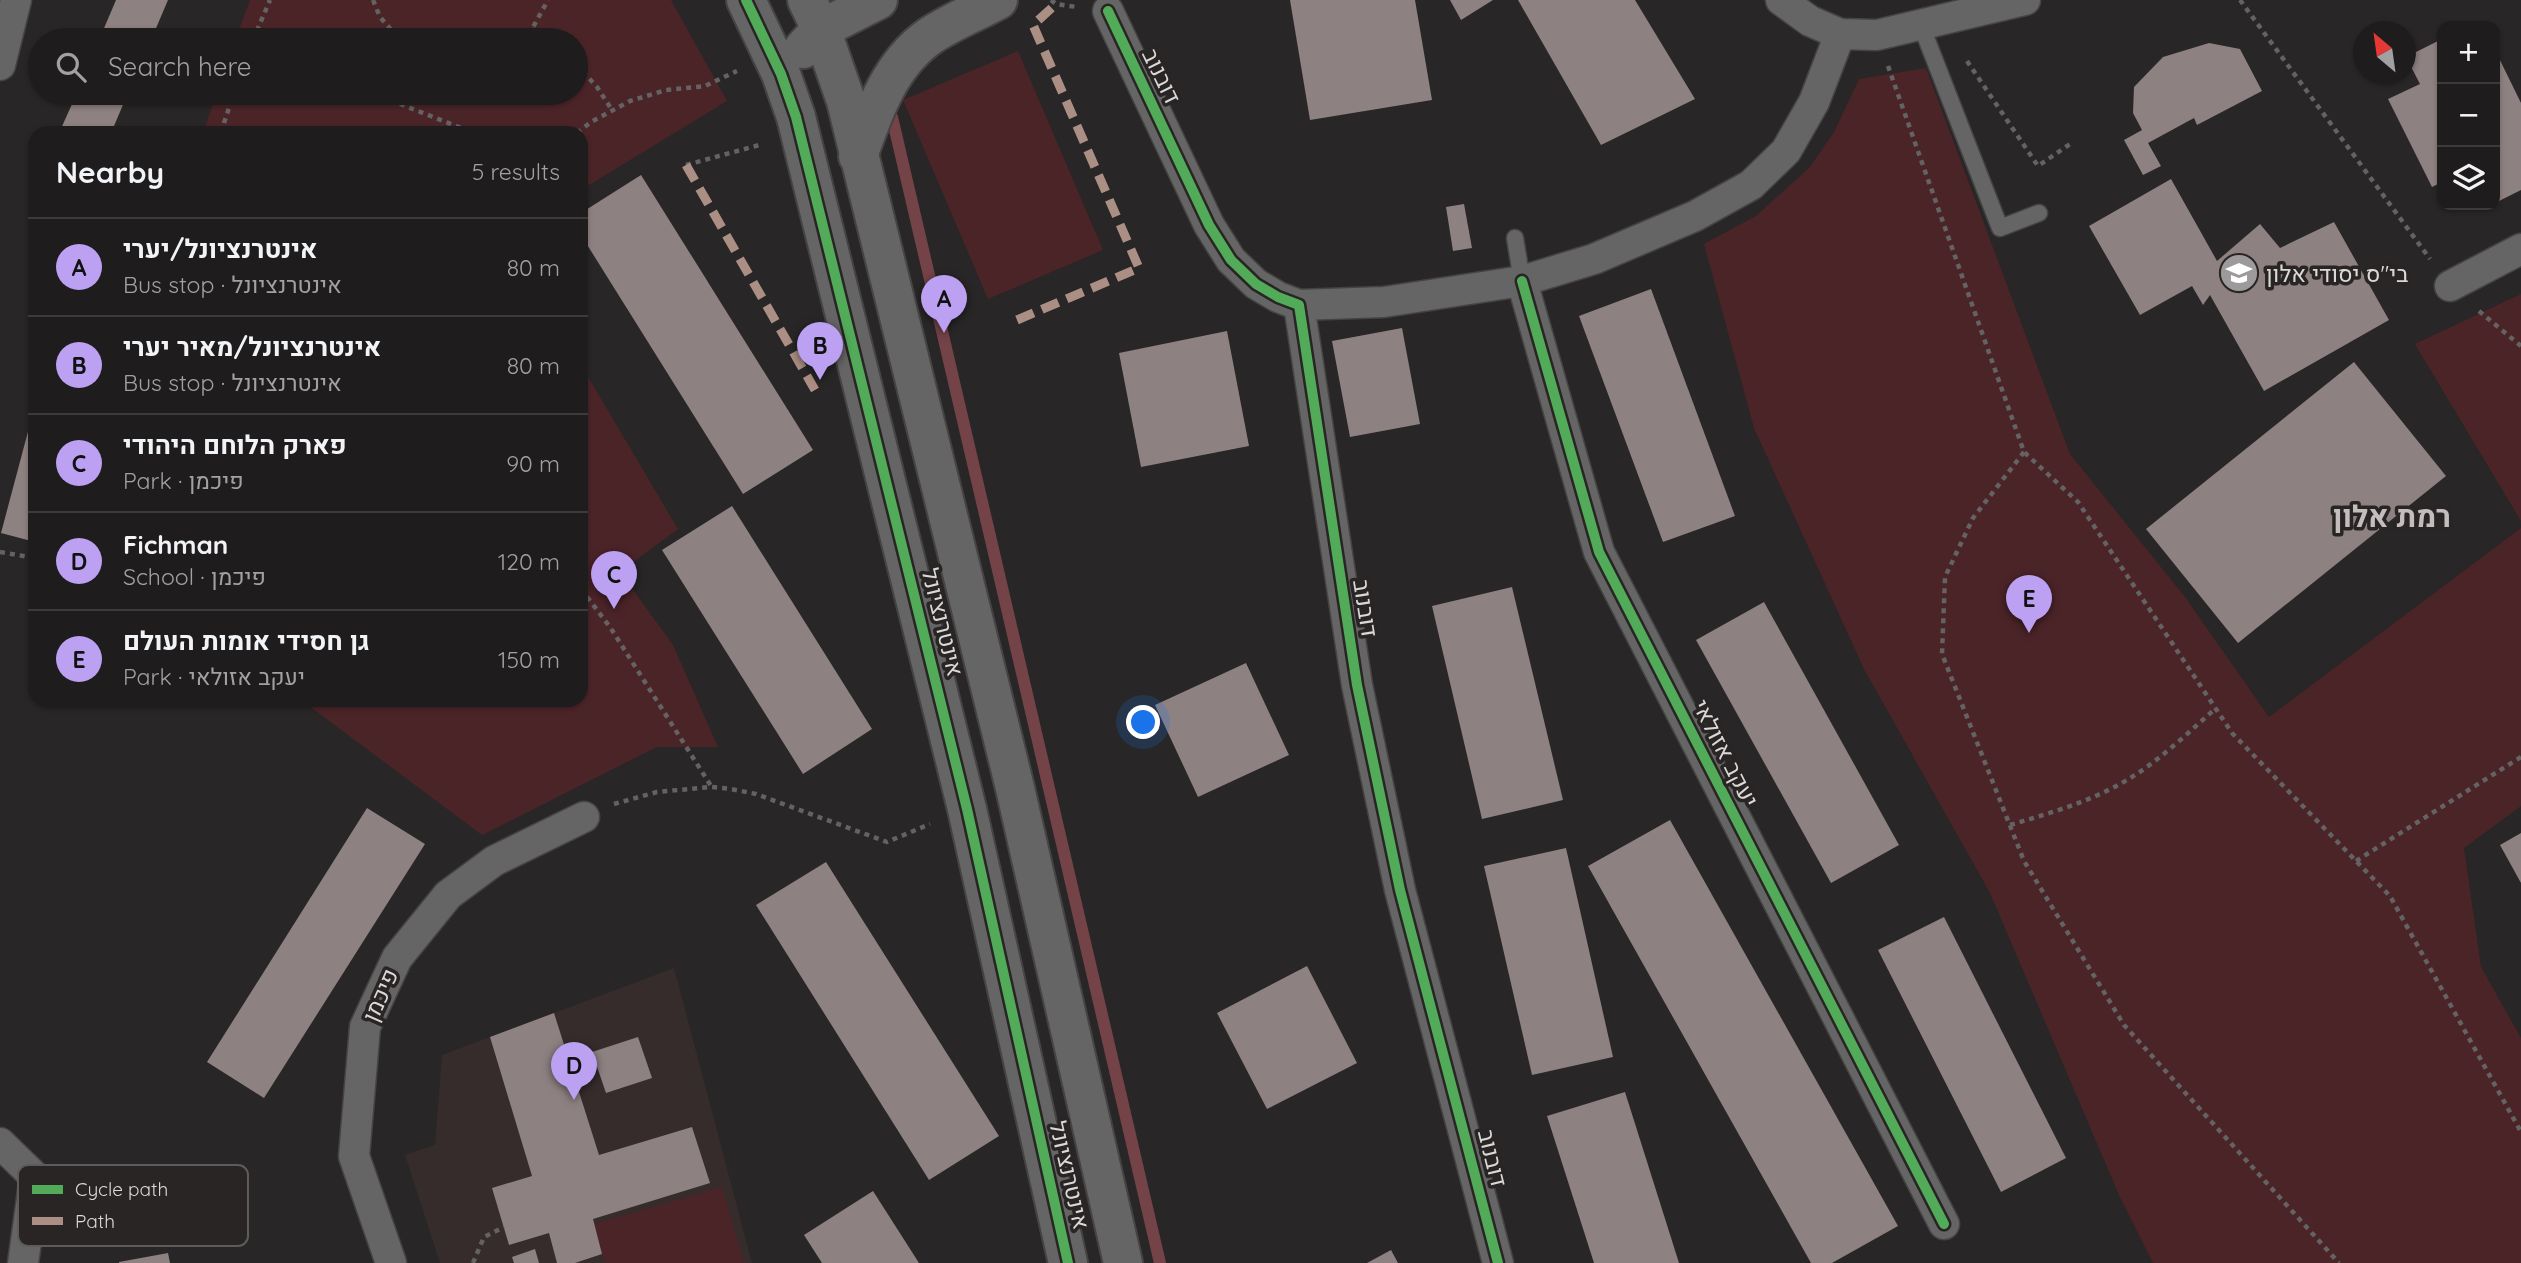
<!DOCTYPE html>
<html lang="en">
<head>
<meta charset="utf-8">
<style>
	body { margin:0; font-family:Quicksand,Heebo,sans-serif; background:#2b2929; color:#f1f3f6 }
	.controls { position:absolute; right:21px; top:21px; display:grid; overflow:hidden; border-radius:14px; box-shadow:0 2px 5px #0004 }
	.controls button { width:63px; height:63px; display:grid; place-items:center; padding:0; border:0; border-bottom:2px solid #3c3a3b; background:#1e1c1c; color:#f1f3f6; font:35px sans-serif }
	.compass { position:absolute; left:2353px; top:21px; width:63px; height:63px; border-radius:50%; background:#1e1c1c; box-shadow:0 2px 5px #0004; rotate:331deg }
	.you { position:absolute; left:1144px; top:723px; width:24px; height:24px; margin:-18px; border:5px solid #fff; border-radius:50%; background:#1a73e8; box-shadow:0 0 0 10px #1a73e833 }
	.badge { display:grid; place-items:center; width:46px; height:46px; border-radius:50%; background:#bca0f2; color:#111; font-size:23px; font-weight:700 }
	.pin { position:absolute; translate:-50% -58px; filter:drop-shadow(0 2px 4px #0008) }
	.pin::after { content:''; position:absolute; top:37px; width:24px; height:21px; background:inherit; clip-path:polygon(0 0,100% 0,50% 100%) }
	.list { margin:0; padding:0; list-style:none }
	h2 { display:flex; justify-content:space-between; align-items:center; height:91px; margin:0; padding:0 28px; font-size:30px }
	h2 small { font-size:23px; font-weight:400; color:#a1a1a3 }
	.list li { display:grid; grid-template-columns:46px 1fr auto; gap:21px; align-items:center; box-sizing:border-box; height:98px; padding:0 28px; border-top:2px solid #3c3a3b }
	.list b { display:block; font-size:26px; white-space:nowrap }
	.list p { margin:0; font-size:23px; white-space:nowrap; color:#a1a1a3 }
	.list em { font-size:23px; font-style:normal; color:#a1a1a3 }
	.icon { flex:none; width:38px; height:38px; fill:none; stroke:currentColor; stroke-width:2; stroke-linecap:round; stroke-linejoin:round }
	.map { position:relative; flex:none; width:2521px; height:1263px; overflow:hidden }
	.search { position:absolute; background:#1e1c1c; box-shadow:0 2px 5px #0004; left:28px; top:28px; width:560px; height:77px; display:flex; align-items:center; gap:18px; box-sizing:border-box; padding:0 24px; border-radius:38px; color:#a1a1a3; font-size:26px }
	.panel { position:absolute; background:#1e1c1c; box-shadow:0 2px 5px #0004; left:28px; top:126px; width:560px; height:581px; border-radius:21px }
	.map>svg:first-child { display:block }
</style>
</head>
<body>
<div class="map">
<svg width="2521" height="1263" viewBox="0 0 2521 1263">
	<rect width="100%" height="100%" fill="#282626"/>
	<path fill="#362c2c" d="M674 968 752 1263H440L405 1155 435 1145 442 1055Z"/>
	<g fill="#4b2428">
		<path d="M250 0H671L727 101 581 190V133H203L217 93H576V40H235Z"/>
		<path d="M1018 51 1103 250 988 299 903 100Z"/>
		<path d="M1926 68 2070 454 2185 597 2269 717 2521 528V806L2464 848 2481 967 2521 1038V1263H2153L2119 1195 1990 893 1864 669 1754 428 1704 244 1756 216 1809 168 1834 132 1859 79Z"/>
		<path d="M2521 294V521L2415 344Z"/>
		<path d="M581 365 678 529 620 572 673 645 718 747H657L482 835 301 700H581Z"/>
		<path d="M722 1187 744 1263H605L594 1224Z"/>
	</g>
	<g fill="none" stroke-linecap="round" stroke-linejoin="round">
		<path stroke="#734348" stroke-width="12" d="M892 117 1160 1263"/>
	</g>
	<g fill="#8e8182">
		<path d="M116 0H168L151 40H99Z"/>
		<path d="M1290 0H1415L1432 100 1310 120Z"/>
		<path d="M1450 0H1493L1461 20Z"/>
		<path d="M1518 0H1635L1695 99 1601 145Z"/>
		<path d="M2442 39V182L2432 187 2388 99 2420 84 2406 57Z"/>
		<path d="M2209 43 2240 49 2262 91 2197 125 2194 118 2148 143 2161 166 2143 175 2124 140 2142 130 2133 113 2134 87 2163 57Z"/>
		<path d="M2495 50 2521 103V190L2495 203Z"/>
		<path d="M77 93H128L111 133H59Z"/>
		<path d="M641 175 813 450 743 494 581 235V213Z"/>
		<path d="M2171 179 2217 261 2260 224 2280 248 2334 222 2389 320 2264 391 2210 295 2203 305 2192 286 2140 315 2089 226Z"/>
		<path d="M1464 204 1472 248 1453 251 1446 207Z"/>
		<path d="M1651 289 1735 516 1663 542 1579 316Z"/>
		<path d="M1402 328 1420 424 1350 437 1332 341Z"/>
		<path d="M1227 331 1249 446 1141 467 1119 353Z"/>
		<path d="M2354 362 2446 476 2238 643 2146 529Z"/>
		<path d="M34 409H35V542L1 533Z"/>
		<path d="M732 506 872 729 803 774 662 550Z"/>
		<path d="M1512 587 1563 800 1482 819 1432 606Z"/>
		<path d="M1764 602 1899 845 1831 883 1696 640Z"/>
		<path d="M1246 663 1289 755 1198 797 1155 705Z"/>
		<path d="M367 808 425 844 264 1098 207 1062Z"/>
		<path d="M1670 820 1898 1226 1832 1263H1811L1588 866Z"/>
		<path d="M2521 833V883L2500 845Z"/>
		<path d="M1566 848 1613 1057 1532 1075 1484 866Z"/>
		<path d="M826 862 999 1136 929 1180 756 905Z"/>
		<path d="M1944 917 2066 1158 2001 1192 1878 950Z"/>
		<path d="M1307 966 1357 1063 1267 1109 1217 1013Z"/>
		<path d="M554 1013 599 1155 692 1127 710 1183 593 1219 602 1254 575 1263H557L549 1233 509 1245 492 1188 532 1176 490 1037Z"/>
		<path d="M638 1037 652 1078 606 1093 592 1052Z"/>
		<path d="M1625 1092 1679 1263H1594L1547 1116Z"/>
		<path d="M873 1191 919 1263H822L804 1235Z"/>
		<path d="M535 1249 539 1263H514L512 1257Z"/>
		<path d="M1391 1250 1398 1263H1367Z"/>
		<path d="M168 1253 170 1263H119V1262Z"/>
	</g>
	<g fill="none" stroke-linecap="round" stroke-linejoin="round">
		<g stroke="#454343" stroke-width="19">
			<g id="service">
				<path d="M1921 25 2000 228 2039 213"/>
				<path d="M1515 238 1522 281"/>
			</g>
		</g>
		<g stroke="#454343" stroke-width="33">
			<g id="minor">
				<path d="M1781 0 1810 21 1840 34 1877 35 2025 0"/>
				<path d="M1108 11 1209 225 1231 260 1256 284 1278 297 1299 305 1357 685 1400 890 1498 1263"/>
				<path d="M0 65 16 0"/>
				<path d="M1522 281 1599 552 1944 1224"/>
				<path d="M2450 286 2521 249"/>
				<path d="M1299 305 1384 302 1522 281 1594 259 1695 216 1751 185 1786 151 1814 102 1840 34"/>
				<path d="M0 1143 35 1177 23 1263"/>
				<path d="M391 1263 354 1156 365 1027 397 958 448 895 494 861 584 817"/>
			</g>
		</g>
		<g stroke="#454343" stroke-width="42">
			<g id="tertiary">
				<path d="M746 0 781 74 796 117 967 809 1068 1263"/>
				<path d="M807 0 821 29 846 101 1015 788 1123 1263"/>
				<path d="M803 49 821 29 878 0"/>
				<path d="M858 156C874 111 890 64 930 36 951 22 976 12 998 0"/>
			</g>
		</g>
		<g stroke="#646262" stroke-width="4.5" stroke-dasharray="5 5" stroke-linecap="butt">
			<path d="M373 0 380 17 400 40"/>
			<path d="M1051 0 1056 4 1077 7"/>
			<path d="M2240 0 2430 259"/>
			<path d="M532 29 548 40"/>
			<path d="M253 40 270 0"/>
			<path d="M519 40 532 29 548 0"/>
			<path d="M1967 61 2038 166 2070 144"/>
			<path d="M576 64 597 87 612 110"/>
			<path d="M1888 66 2024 452 2078 502 2232 733 2390 896 2521 1132"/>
			<path d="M372 93 474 133"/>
			<path d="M400 104 404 93"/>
			<path d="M223 133 224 123 234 93"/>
			<path d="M577 133 591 122 630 101 666 90 705 86 737 71"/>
			<path d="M686 165 763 144"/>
			<path d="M2479 311 2521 346"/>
			<path d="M2024 452 1973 518 1945 577 1942 654 2024 861 2124 1025 2339 1263"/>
			<path d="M0 552 35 558"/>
			<path d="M581 589 610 627 711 786"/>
			<path d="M614 804 657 792 711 787 731 789 756 794 887 842 930 824"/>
			<path d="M2010 825C2050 813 2090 802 2127 780 2159 761 2188 733 2216 708"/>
			<path d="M2356 861 2521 757"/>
			<path d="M473 1263 484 1237 504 1227"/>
		</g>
		<use href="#service" stroke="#666565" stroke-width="16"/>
		<use href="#minor" stroke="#666565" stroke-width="30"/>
		<use href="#tertiary" stroke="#666565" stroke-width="38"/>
		<g stroke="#ac8f84" stroke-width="9" stroke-dasharray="18 9" stroke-linecap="butt">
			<path d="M686 165 815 390"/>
			<path d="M1017 320 1139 268 1033 25 1056 4"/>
		</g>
		<g stroke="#292525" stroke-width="15">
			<g id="cycleway">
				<path d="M746 0 781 74 796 117 967 809 1068 1263"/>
				<path d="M1108 11 1209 225 1231 260 1256 284 1278 297 1299 305 1357 685 1400 890 1498 1263"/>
				<path d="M1522 281 1599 552 1944 1224"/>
			</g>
		</g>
		<use href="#cycleway" stroke="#51ab58" stroke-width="10"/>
	</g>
	<defs>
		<g id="school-disc" transform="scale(2.0125)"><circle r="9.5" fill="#9c9a9a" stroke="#292525"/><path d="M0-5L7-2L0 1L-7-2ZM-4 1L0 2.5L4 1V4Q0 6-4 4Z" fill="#fff"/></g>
	</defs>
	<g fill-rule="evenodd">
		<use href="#school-disc" x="2239" y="273"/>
	</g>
	<g text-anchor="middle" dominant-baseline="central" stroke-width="7" stroke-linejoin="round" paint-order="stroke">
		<g font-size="23" fill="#dbd8d8" stroke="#292525">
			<text transform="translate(1162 76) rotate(64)">דובנוב</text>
			<text transform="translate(1366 608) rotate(81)">דובנוב</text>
			<text transform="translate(943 622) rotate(76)">אינטרנציונל</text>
			<text transform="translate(1726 753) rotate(63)">יעקב אזולאי</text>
			<text transform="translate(380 995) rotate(-66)">פיכמן</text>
			<text transform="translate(1493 1158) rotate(76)">דובנוב</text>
			<text transform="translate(1070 1175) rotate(77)">אינטרנציונל</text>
		</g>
		<g font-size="23" fill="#dbd8d8" stroke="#292525" text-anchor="start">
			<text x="2266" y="273">בי"ס יסודי אלון</text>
		</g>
		<g font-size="30" font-weight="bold" fill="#c3bdbd" stroke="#292525">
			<text x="2392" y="516">רמת אלון</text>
		</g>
	</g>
	<rect x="18" y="1165" width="230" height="81" rx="10" fill="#292525" stroke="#5e5b5b" stroke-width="2"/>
	<rect x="32" y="1185" width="31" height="9" fill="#51ab58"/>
	<rect x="32" y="1217" width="31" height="8" fill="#ac8f84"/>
	<g font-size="19" fill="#dbd8d8">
		<text x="75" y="1196">Cycle path</text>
		<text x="75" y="1228">Path</text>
	</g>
</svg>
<div class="controls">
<button>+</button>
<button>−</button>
<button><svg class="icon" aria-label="layers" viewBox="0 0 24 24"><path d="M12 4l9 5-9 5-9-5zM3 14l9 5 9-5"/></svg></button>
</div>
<svg class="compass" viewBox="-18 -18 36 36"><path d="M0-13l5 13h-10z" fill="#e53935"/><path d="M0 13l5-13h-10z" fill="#a1a1a3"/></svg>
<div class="you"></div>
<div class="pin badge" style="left:944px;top:333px">A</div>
<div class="pin badge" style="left:820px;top:380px">B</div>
<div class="pin badge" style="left:614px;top:609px">C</div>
<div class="pin badge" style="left:574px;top:1100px">D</div>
<div class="pin badge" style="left:2029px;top:633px">E</div>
<div class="search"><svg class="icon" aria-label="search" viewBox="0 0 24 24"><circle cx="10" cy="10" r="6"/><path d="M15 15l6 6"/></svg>Search here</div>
<section class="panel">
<h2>Nearby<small>5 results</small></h2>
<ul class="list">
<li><span class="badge">A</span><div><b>אינטרנציונל/יערי</b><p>Bus stop · אינטרנציונל</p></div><em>80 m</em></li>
<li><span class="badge">B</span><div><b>אינטרנציונל/מאיר יערי</b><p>Bus stop · אינטרנציונל</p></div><em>80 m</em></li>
<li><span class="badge">C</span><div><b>פארק הלוחם היהודי</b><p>Park · פיכמן</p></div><em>90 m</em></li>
<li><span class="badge">D</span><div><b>Fichman</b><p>School · פיכמן</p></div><em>120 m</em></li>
<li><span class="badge">E</span><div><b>גן חסידי אומות העולם</b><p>Park · יעקב אזולאי</p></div><em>150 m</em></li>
</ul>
</section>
</div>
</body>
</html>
